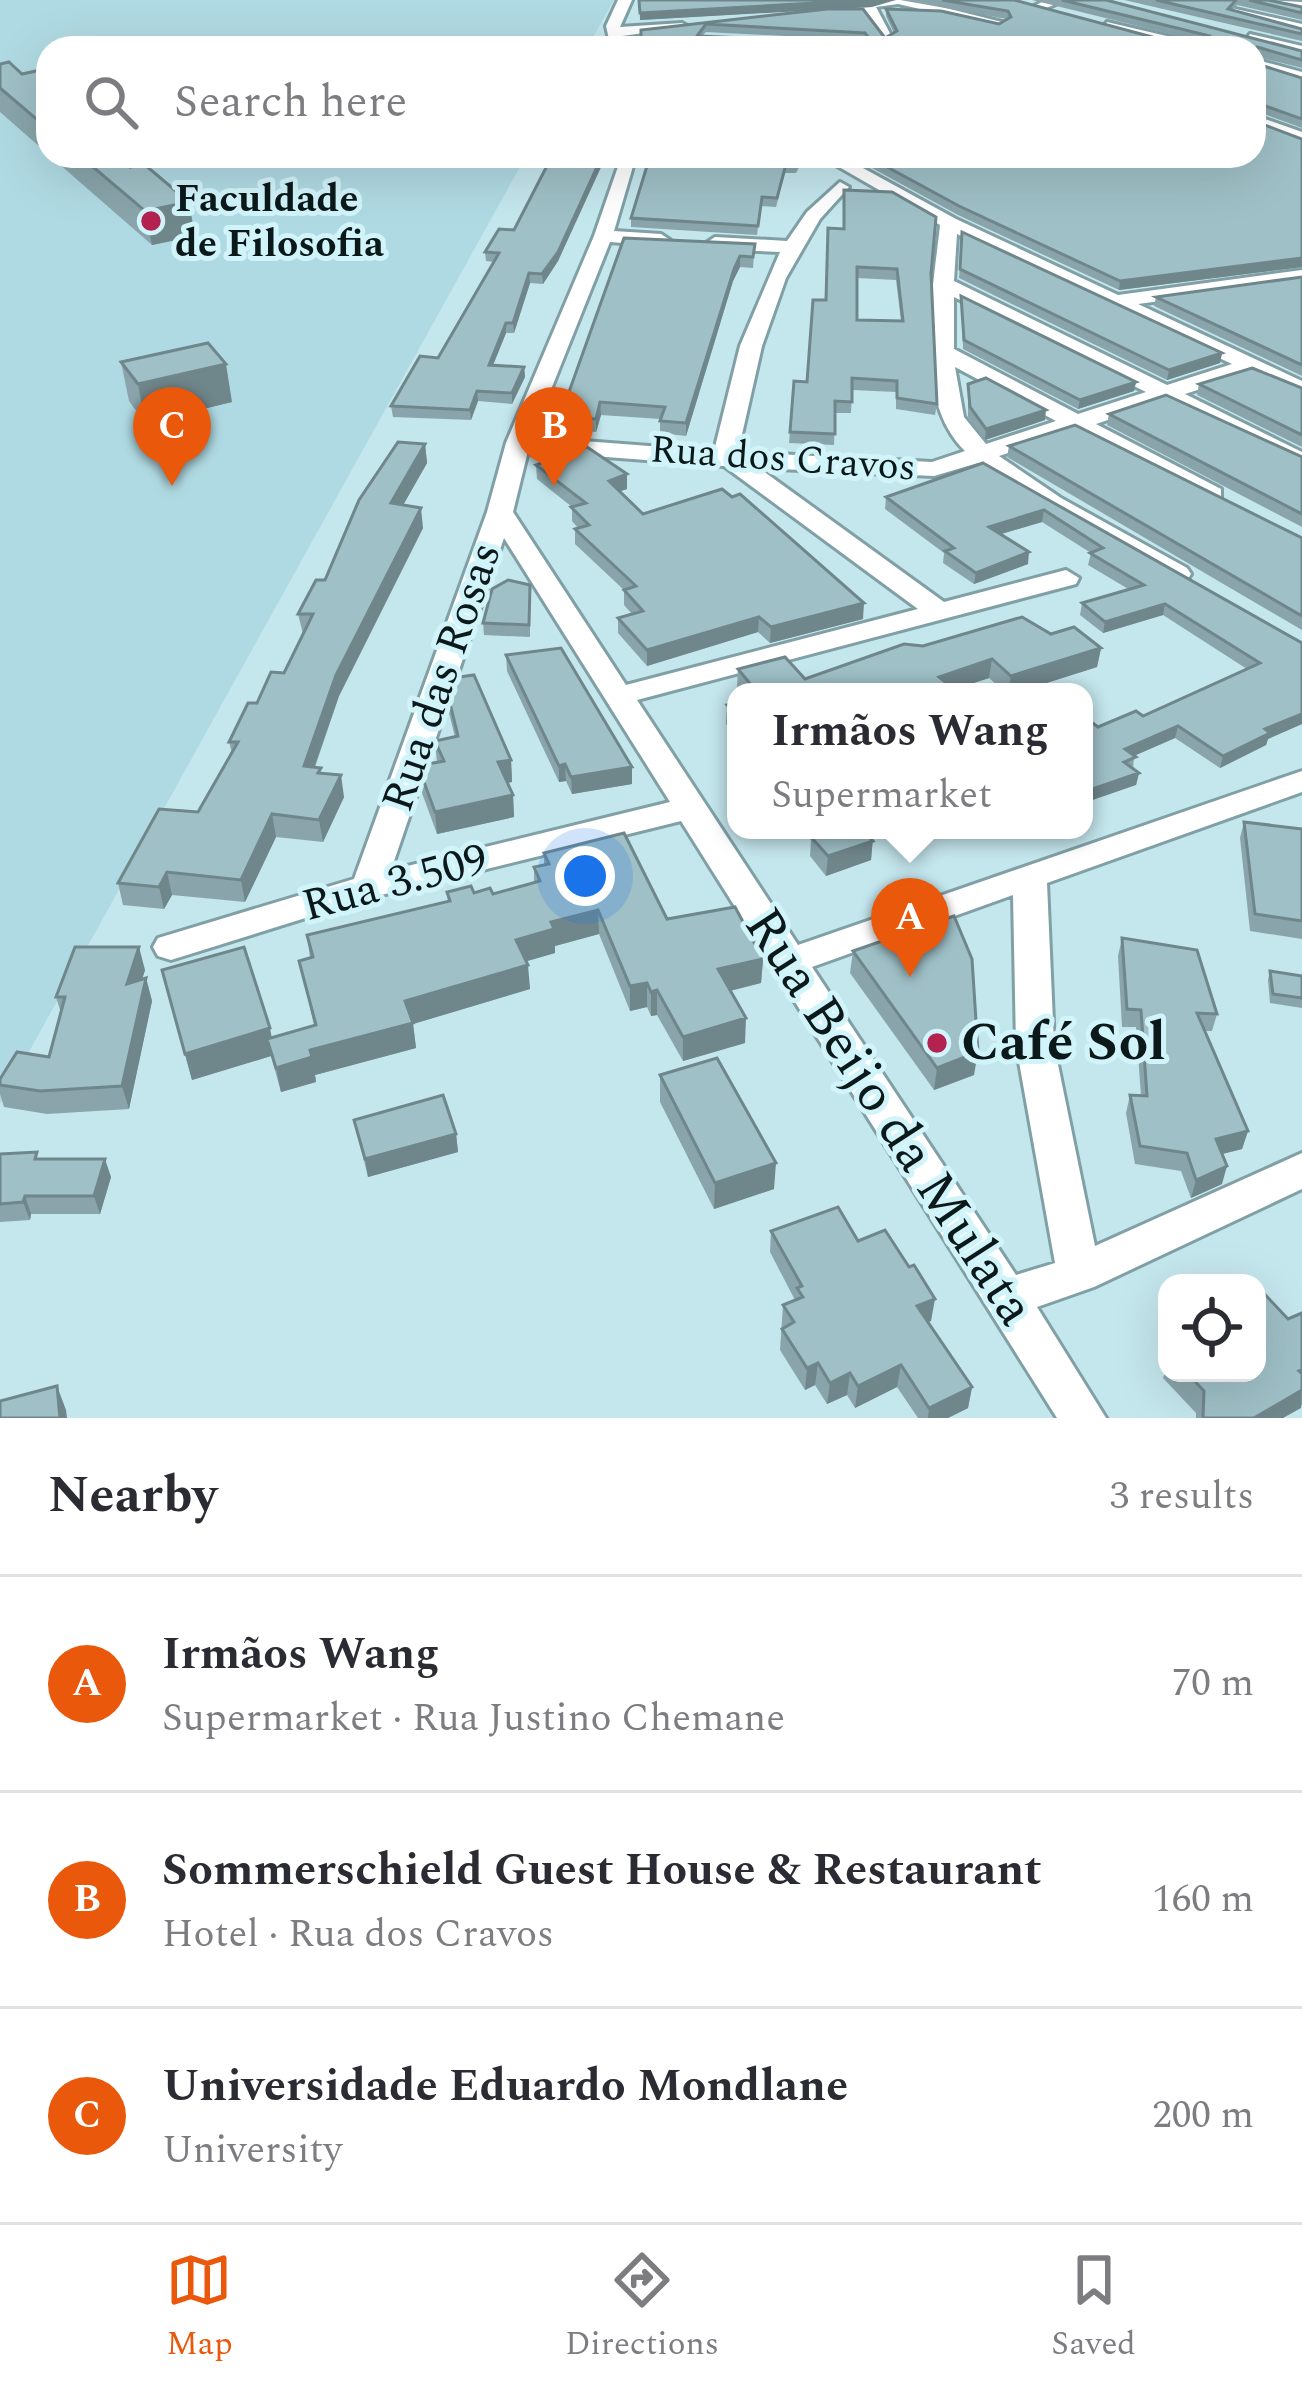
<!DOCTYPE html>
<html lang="en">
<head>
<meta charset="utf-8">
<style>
	body { margin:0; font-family:Spectral,serif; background:#f2f2f3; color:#2b2b33 }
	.controls { position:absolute; right:36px; bottom:36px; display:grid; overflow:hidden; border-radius:24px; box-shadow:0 12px 48px #0002 }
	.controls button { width:108px; height:108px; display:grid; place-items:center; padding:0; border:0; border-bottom:3px solid #e1e1e2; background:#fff; color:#2b2b33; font:60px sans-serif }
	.you { position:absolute; left:585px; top:876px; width:42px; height:42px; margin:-30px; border:9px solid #fff; border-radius:50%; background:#1a73e8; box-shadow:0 0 0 18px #1a73e833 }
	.badge { display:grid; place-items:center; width:78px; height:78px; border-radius:50%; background:#ea580c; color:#fff; font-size:39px; font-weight:700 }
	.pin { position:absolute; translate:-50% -99px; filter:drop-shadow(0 3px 6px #0008) }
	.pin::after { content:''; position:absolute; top:63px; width:42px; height:36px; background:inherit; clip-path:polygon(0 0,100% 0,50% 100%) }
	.popup { position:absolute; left:727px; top:683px; width:366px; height:156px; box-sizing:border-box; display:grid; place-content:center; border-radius:24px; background:#fff; filter:drop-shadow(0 3px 9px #0005); font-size:39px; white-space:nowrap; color:#7c7c81 }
	.popup b { font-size:45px; color:#2b2b33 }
	.popup::after { content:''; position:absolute; left:50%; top:100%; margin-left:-24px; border:24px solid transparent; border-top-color:#fff }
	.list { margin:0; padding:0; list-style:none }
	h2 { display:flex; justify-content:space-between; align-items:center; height:156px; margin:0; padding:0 48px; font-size:51px }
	h2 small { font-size:39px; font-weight:400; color:#7c7c81 }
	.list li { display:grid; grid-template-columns:78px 1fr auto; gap:36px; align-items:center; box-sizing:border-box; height:216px; padding:0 48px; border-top:3px solid #e1e1e2 }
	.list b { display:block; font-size:45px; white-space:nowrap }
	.list p { margin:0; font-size:39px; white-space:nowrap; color:#7c7c81 }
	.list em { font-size:39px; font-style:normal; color:#7c7c81 }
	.icon { flex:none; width:66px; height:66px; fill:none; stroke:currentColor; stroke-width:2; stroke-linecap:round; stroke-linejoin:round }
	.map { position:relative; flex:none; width:1302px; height:1418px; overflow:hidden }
	.search { position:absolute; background:#fff; box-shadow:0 12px 48px #0002; left:36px; right:36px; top:36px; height:132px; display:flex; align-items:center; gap:30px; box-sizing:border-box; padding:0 42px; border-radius:36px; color:#7c7c81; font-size:45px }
	.sheet { height:804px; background:#fff }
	nav { display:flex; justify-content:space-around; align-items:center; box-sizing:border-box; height:168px; border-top:3px solid #e1e1e2; background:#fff; font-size:33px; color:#7c7c81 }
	nav a { display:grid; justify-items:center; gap:6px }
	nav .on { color:#ea580c }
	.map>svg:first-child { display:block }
</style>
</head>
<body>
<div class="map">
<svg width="1302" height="1418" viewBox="0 0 1302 1418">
	<rect width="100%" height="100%" fill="#c4e6ed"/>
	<path fill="#b0dae3" d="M0 0H614L587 48H48V156H526L0 1104Z"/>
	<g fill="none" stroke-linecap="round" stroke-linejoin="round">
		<g stroke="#80a0a6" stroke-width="6">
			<g id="minor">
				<path d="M618 0H632L620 27 682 23 689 27 622 36 625 48H611L606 26Z"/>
				<path d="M870 0H914L1006 23 999 27 898 4 876 7 892 37 885 41 864 9 813 15 806 11Z"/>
				<path d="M1046 0H1065L1035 13 1028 9Z"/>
				<path d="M1171 0H1196L1302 24V32Z"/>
				<path d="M1266 0 1302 2V10L1268 3Z"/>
				<path d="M1107 22 1205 45 1207 48H1182L1102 29Z"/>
				<path d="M1250 34 1302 46V54L1245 41Z"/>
				<path d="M1254 59 1302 72V82L1254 68Z"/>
				<path d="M1254 115 1302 132V143L1254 126Z"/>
				<path d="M636 156 614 231 661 234 670 240 661 246 610 242 532 437 714 451 740 346 780 252 715 249 706 243 715 237 787 241 807 212 840 182 849 187 820 219 786 278 762 346 738 452 932 462 965 451C911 398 933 293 940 225L820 156H841L956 219 1118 295 1302 270V282L1138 304 1302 381V396L1250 373 1185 394 1302 452V468L1164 401 1096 424 1221 489V499H1203L1074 431 999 456 1061 498 1187 568 1191 574 1187 580H1169L1043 508 978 463 934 476 759 468 944 602 1066 570 1079 578 1076 584 637 700 798 945 1302 771V792L1047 883 1054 1045 1095 1246 1302 1153V1189L1094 1287 1037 1307 1106 1418H1057L681 821 373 897 171 960 158 956 153 947 158 938 354 879 487 512 506 443 594 236 621 158ZM957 234 1232 364 1167 385 954 281ZM954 297 1146 392 1078 414 954 349ZM955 367 1056 421 986 444 964 417ZM528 451 724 466 918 609 626 685 513 512ZM504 538 670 802 391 870ZM1013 895 1016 1045 1055 1263 1016 1275 812 967Z"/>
			</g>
		</g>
		<use href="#minor" fill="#fff" fill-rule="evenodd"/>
	</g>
	<g fill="#89a5ab" fill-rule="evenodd">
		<path d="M639 0 872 7 828 9 885 38 894 33 886 16V9L999 24 1007 19 900 0H1014L1182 45 1203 42 1032 0H1106L1302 51V68L1254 56V48H629V42L641 37V30L827 9 640 20ZM706 32 864 40 867 43 702 36Z"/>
		<path d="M1124 0H1268L1302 7V20L1237 5 1232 10 1302 29V41Z"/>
		<path d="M0 64 22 74 48 82V154L0 112Z"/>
		<path d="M1254 65 1302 78V128L1256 111Z"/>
		<path d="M1254 122 1302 139V267L1119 290 958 215 850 156H1254Z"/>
		<path d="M50 156H118L195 236 152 245Z"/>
		<path d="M552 156H606L558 261 543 284 530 283 514 333H506L493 365 524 367 525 377 512 404 478 401 471 420 393 417 391 406 438 358 494 262 486 261 485 252 514 230Z"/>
		<path d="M805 156 796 173H785L776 207 761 206 757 235 631 227V218Z"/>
		<path d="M828 228 931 274 937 404 935 415 896 409V392L852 390 851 413H835L834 445 789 443 794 381 807 382 826 300ZM857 278 896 280 901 321 857 320Z"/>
		<path d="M962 232 1222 353 1220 363 1167 380 959 278Z"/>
		<path d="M624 238 754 255 753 268 740 267 733 281 686 436 660 433V419L601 415 596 432 560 430V417Z"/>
		<path d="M1302 277V376L1154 306 1156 297Z"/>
		<path d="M961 296 1136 382 1134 391 1078 409 963 349Z"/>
		<path d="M121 362 232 402 145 423 129 401Z"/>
		<path d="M968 384 1045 420 985 440 968 417Z"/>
		<path d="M1199 384 1302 388V447L1197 395Z"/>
		<path d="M1109 414 1302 457V527L1107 425Z"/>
		<path d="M425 444 427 463 403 505 423 528 339 696 315 767 344 797 323 842 276 837 245 902 172 895 164 909 123 905 118 883 198 812 232 753 229 742 257 703 284 673 303 634 298 614Z"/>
		<path d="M1009 446 1302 538V630L1007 457Z"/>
		<path d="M983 463 1302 643V724L1268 739 1266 745 1220 768 1175 738 1134 756 1133 769 1139 773 1136 785 1098 727 1143 716 1247 669 1163 615 1103 633 1080 615 1082 603 1130 590 1088 565 1091 553 1042 522 1001 534 1028 564 974 584 943 563 944 553 885 509 886 497Z"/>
		<path d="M536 465 627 474V489L620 491 643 514 863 619 770 643 758 632 647 666 618 633V618L632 614 624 605V590L575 544V529L578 528 572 521V507L537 479Z"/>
		<path d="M530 598V637L484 635 483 623Z"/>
		<path d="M1051 634 1101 648 1097 667 1018 692H1005L989 678 954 689 955 692H741L737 688 738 669 805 679 923 646Z"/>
		<path d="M506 655 632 784 572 794 566 781 559 782 507 671Z"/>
		<path d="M447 691 511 760 512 782 507 783 513 795 514 817 437 834 422 793 420 771 437 762 435 741 455 737 449 713Z"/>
		<path d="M736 703V736L726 724 727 705Z"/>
		<path d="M1244 822 1302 829V939L1250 931 1240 838Z"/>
		<path d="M799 830H882V834L873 837 871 860 826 876 810 856 811 840Z"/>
		<path d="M544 853 667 919 763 959 761 983 730 991 745 1043 683 1061 657 1015 651 1016 647 1007 630 1011 599 934 555 946V953L526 961 530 989 413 1024 416 1048 315 1075 316 1082 281 1092 271 1056 192 1080 162 970 272 1038 314 1025 299 961 310 958 307 935 448 902 447 892 493 894 534 883V867L544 865Z"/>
		<path d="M1122 938 1217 1014 1212 1031H1205L1248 1131 1242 1149 1222 1154V1184L1191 1198 1181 1171 1135 1164 1126 1113 1130 1095 1141 1096 1136 1027H1122L1118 956Z"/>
		<path d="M853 951 974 1075 934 1090 850 973Z"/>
		<path d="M145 970 142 980 146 978 152 1001 129 1109 47 1114 4 1107 0 1094V1079L49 1057 61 1013 56 997Z"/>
		<path d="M1270 971 1302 976V1008L1270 1003 1268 980Z"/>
		<path d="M660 1075 774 1189 714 1209 660 1102Z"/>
		<path d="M354 1120 456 1134 458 1152 368 1177Z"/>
		<path d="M0 1154 40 1159 111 1177 100 1214H31L30 1220 0 1222Z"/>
		<path d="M771 1231 858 1241 931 1321 928 1322 972 1387 968 1408 948 1418H918L897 1387 855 1408 847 1395 827 1404 815 1385 805 1390 780 1350 783 1305 795 1300 770 1252Z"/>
		<path d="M1302 1313V1405L1283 1418H1196V1413L1163 1378 1167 1366V1373H1257L1288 1319Z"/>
	</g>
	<g fill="#6f868b">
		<path d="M867 0H896L872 7 640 20V13Z"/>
		<path d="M602 156H606L558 261 543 284 542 274Z"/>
		<path d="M189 202 195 236 152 245 145 211Z"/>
		<path d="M740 256V267L733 281 686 436V423L734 269Z"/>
		<path d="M1302 258V267L1119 290 1120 281Z"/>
		<path d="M529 273 530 283 514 333 513 323Z"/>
		<path d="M506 323V333L489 375V365Z"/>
		<path d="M1222 353 1220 363 1167 380 1169 370Z"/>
		<path d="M226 364 232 402 145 423 138 384Z"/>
		<path d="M524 367 525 377 512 404V393Z"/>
		<path d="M1136 382 1134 391 1078 409 1080 400Z"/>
		<path d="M477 391 478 401 471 420 470 410Z"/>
		<path d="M600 402 601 415 596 432V419Z"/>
		<path d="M1046 410 1045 420 985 440 986 429Z"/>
		<path d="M425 444 427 463 393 523 391 503Z"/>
		<path d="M627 474V489L609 495V481Z"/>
		<path d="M421 508 423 528 339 696 307 788 304 766 336 675Z"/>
		<path d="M1044 510 1042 522 988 538 989 527Z"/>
		<path d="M1029 552 1028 564 974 584 976 573Z"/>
		<path d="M864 603 863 619 770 643 771 627Z"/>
		<path d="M1165 604 1163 615 1103 633 1105 622Z"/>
		<path d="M759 617 758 632 647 666V650Z"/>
		<path d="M1101 648 1097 667 1018 692H1008L1011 676Z"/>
		<path d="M992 659 989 678 946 692 939 677Z"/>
		<path d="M1302 714V724L1268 739 1266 745 1220 768 1223 756 1265 729Z"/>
		<path d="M1178 726 1175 738 1122 761 1125 749Z"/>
		<path d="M511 760 512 782 500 784 498 762Z"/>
		<path d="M565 764 566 781 559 782V766Z"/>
		<path d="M632 767V784L572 794 571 777Z"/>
		<path d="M1139 773 1136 785 1084 803V792Z"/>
		<path d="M341 775 344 797 323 842 319 820Z"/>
		<path d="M513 795 514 817 437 834 435 812Z"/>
		<path d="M272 814 276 837 245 902 241 880Z"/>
		<path d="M862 830H882V834L873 837 871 860 826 876 828 856Z"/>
		<path d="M167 872 172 895 164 909 159 887Z"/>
		<path d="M598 910 599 934 555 946V953L517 964 516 940 551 922Z"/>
		<path d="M139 947 145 970 133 1006 127 984Z"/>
		<path d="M763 959 761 983 717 994 718 969Z"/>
		<path d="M528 965 530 989 413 1024 416 1048 315 1075 316 1082 281 1092 276 1068 405 1001Z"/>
		<path d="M146 978 152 1001 129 1109 122 1086Z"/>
		<path d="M647 983V1007L630 1011V986Z"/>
		<path d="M657 990V1015L651 1016V992Z"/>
		<path d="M746 1018 745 1043 683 1061V1037Z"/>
		<path d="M270 1028 275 1055 267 1039 271 1056 192 1080 185 1054Z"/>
		<path d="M978 1052 974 1075 934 1090 937 1068Z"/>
		<path d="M1248 1131 1242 1149 1210 1157 1216 1139Z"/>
		<path d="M456 1134 458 1152 368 1177 365 1159Z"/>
		<path d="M105 1159 111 1177 100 1214 94 1196Z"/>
		<path d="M776 1163 774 1189 714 1209 715 1183Z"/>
		<path d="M1227 1166 1222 1184 1191 1198 1196 1180Z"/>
		<path d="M25 1196 31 1214 30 1220 23 1202Z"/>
		<path d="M935 1299 931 1321 913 1327 917 1306Z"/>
		<path d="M818 1363 815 1385 805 1390 807 1368Z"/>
		<path d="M901 1365 897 1387 855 1408 858 1386Z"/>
		<path d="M850 1373 847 1395 827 1404 830 1383Z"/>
		<path d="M57 1386 66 1410 67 1418H60Z"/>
		<path d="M972 1387 968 1408 948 1418H928L929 1408Z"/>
		<path d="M1302 1390 1301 1408 1283 1418H1254Z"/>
	</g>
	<g fill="#9fc0c7" stroke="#6f868b" stroke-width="3" fill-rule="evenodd">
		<path d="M639 0H867L640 13Z"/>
		<path d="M942 0H1014L1182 45 1213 41 1210 36 1062 0H1106L1302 51V60L1257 47 1254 49 635 48 629 42 641 38V30L827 9H863L885 38 897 31 886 9 941 11 999 24 1011 17 1008 11ZM706 24 865 33 873 43 697 36Z"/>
		<path d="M1156 0H1236L1228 9 1302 29V34Z"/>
		<path d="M1249 0H1268L1302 7V13Z"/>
		<path d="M9 62 22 74 36 71 48 82V129L0 88V64Z"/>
		<path d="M1254 63 1302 78V119L1257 103 1254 105Z"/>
		<path d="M1254 121 1302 139V258L1120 281 959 206 867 156H1254Z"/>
		<path d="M80 156H118L130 167 144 164 189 202 145 211Z"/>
		<path d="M552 156H602L558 252 542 274 529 273 513 323H506L489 365 524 367 512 393 477 391 470 410 391 406 420 356 438 358 499 253 485 252 499 229 514 230Z"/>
		<path d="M650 156H801L797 165 786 164 777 198 762 197 758 226 631 218Z"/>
		<path d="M844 190 892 192 936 217 931 274 937 404 897 398V381L852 378V402L835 401V434L790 432 794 381 807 382 813 300H826L828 228 844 229ZM857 267 897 269 903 321 857 320Z"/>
		<path d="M962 232 1222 353 1169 370 960 269Z"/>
		<path d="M624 238 755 244 753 257 740 256 734 269 686 423 660 421 665 407 600 402 596 419 560 417Z"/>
		<path d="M1302 277V365L1156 297Z"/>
		<path d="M961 296 1136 382 1080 400 964 340Z"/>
		<path d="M208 343 226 364 138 384 121 362Z"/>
		<path d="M1252 368 1302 388V435L1199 384Z"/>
		<path d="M986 378 1046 410 986 429 970 407 968 384Z"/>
		<path d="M1166 395 1302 457V514L1109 414Z"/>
		<path d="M1075 425 1302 538V616L1009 446Z"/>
		<path d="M398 442 425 444 391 503 421 508 336 675 304 766 321 768 318 773 341 775 319 820 272 814 241 880 167 872 159 887 118 883 159 809 198 812 238 742H229L248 703H257L271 672 284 673 313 614H298L316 580H325L359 500Z"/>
		<path d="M587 447 627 474 609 481 643 514 722 489 732 497 740 494 864 603 771 627 759 617 647 650 618 618 643 611 624 590 636 586 575 529 589 525 571 507 586 503 536 465Z"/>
		<path d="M983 463 1302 643V714L1265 729 1270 733 1223 756 1178 726 1125 749 1136 757 1124 762 1139 773 1084 792V719L1086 718 1098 727 1136 711 1143 716 1260 663 1165 604 1105 622 1082 603 1144 585 1090 553 1103 548 1044 510 989 527 1029 552 976 573 945 551 954 548 886 497Z"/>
		<path d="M508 580 530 585 529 625 483 623 492 589Z"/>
		<path d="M1022 617 1051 634 1074 627 1101 648 1011 676 992 659 939 677 955 690 951 692H757L738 669 785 657 805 679 904 644 923 646Z"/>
		<path d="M561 648 632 767 571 777 565 764 559 766 506 655Z"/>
		<path d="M474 675 511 760 498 762 513 795 435 812 420 771 422 765 444 761 435 741 458 736 447 691 452 678Z"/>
		<path d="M736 703V716L727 705Z"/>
		<path d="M1244 822 1302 829V921L1255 914Z"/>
		<path d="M820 830H863L873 841 828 856 811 837Z"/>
		<path d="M624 833 667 919 735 907 763 959 718 969 746 1018 683 1037 657 990 651 992 647 983 630 986 598 910 551 922 554 929 516 940 528 965 405 1001 413 1023 310 1050 312 1057 276 1068 267 1039 316 1025 299 961 313 957 307 935 450 901 447 892 471 886 474 893 490 888 493 894 540 881 534 867 549 864 544 853Z"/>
		<path d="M954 916 972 959 978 1052 937 1068 853 951Z"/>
		<path d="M1122 938 1197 950 1217 1014 1197 1013 1248 1131 1216 1139 1227 1166 1196 1180 1187 1153 1140 1146 1130 1095 1147 1096 1141 1010 1127 1009Z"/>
		<path d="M75 947H139L127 984 146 978 122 1086 40 1091 0 1085V1079L17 1052 49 1057 65 997H56Z"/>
		<path d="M244 947 270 1028 185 1054 162 970Z"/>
		<path d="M1270 971 1302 976V998L1273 994Z"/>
		<path d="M717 1058 776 1163 715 1183 660 1075Z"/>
		<path d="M443 1095 456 1134 365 1159 354 1120Z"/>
		<path d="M37 1152 35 1159H105L94 1196H25L23 1202 0 1204V1154Z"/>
		<path d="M838 1207 858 1241 885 1230 909 1267 914 1265 935 1299 917 1306 972 1387 929 1408 901 1365 858 1386 850 1373 830 1383 818 1363 807 1368 782 1329 794 1322 783 1305 803 1297 797 1288 802 1286 771 1231Z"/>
		<path d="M1257 1286 1288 1319 1302 1313V1370L1299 1371 1302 1374V1390L1254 1418H1205L1203 1417 1204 1391 1187 1373H1257Z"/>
		<path d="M57 1386 60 1418H0V1401Z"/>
	</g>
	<g fill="#b42350" stroke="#d1f4fa" stroke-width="4.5">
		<circle cx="151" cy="221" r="12"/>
		<circle cx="937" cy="1043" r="12"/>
	</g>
	<g text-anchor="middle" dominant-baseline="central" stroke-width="10" stroke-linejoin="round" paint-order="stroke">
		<g font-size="39" font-weight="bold" fill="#0c191b" stroke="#d1f4fa" text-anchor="start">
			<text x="175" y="199">Faculdade<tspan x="175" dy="45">de Filosofia</tspan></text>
		</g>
		<g font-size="39" fill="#0c191b" stroke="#d1f4fa">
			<text transform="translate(783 459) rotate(4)">Rua dos Cravos</text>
		</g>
		<g font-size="45" fill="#0c191b" stroke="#d1f4fa">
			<text transform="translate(442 677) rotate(-71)">Rua das Rosas</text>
			<text transform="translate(395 883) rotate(-15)">Rua 3.509</text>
		</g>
		<g font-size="54" font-weight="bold" fill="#0c191b" stroke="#d1f4fa" text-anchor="start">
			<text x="961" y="1043">Café Sol</text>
		</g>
		<g font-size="54" fill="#0c191b" stroke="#d1f4fa">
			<text transform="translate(889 1117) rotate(57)">Rua Beijo da Mulata</text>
		</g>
	</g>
</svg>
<div class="controls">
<button><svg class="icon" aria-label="locate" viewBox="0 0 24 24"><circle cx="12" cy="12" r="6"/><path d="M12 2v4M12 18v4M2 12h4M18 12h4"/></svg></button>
</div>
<div class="you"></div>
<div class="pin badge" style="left:910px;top:977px">A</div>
<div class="popup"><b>Irmãos Wang</b>Supermarket</div>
<div class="pin badge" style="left:554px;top:486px">B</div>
<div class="pin badge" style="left:172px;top:486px">C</div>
<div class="search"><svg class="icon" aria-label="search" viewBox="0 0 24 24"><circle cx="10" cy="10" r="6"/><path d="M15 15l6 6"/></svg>Search here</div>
</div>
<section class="sheet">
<h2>Nearby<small>3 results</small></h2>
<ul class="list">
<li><span class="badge">A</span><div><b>Irmãos Wang</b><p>Supermarket · Rua Justino Chemane</p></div><em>70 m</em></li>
<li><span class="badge">B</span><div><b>Sommerschield Guest House &amp; Restaurant</b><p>Hotel · Rua dos Cravos</p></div><em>160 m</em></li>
<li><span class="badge">C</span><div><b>Universidade Eduardo Mondlane</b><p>University</p></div><em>200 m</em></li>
</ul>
</section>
<nav>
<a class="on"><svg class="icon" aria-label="map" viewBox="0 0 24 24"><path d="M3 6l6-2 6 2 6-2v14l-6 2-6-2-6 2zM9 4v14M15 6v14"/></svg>Map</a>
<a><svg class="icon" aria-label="directions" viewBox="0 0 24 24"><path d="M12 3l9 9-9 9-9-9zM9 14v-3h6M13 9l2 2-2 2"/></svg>Directions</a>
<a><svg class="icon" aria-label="saved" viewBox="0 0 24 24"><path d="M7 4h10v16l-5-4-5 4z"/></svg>Saved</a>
</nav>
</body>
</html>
